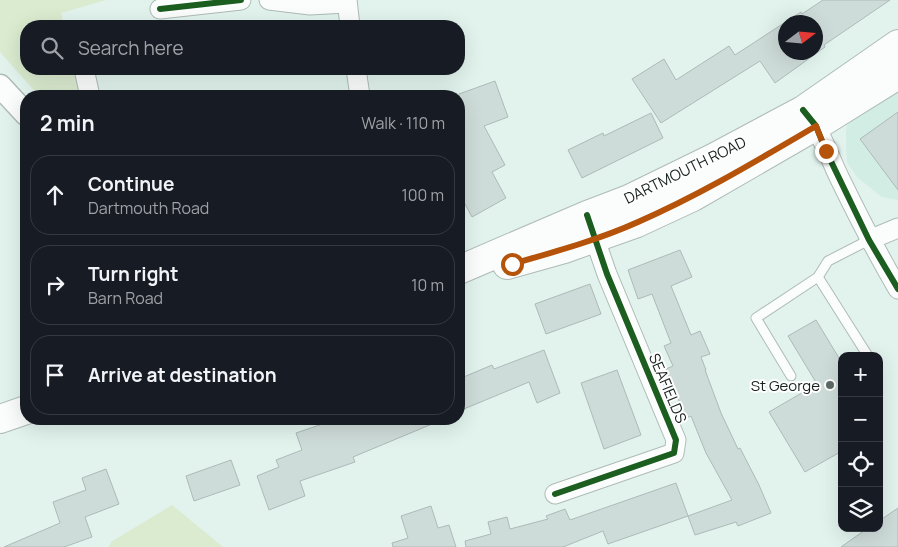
<!DOCTYPE html>
<html lang="en">
<head>
<meta charset="utf-8">
<style>
	body { margin:0; font-family:Manrope,sans-serif; background:#20242c; color:#f1f3f6 }
	.controls { position:absolute; right:15px; bottom:15px; display:grid; overflow:hidden; border-radius:10px; box-shadow:0 5px 20px #0002 }
	.controls button { width:45px; height:45px; display:grid; place-items:center; padding:0; border:0; border-bottom:1px solid #363941; background:#171b24; color:#f1f3f6; font:25px sans-serif }
	.compass { position:absolute; left:778px; top:15px; width:45px; height:45px; border-radius:50%; background:#171b24; box-shadow:0 5px 20px #0002; rotate:74deg }
	.stop { position:absolute; width:15px; height:15px; margin:-11px; border:4px solid #b45309; border-radius:50%; background:#fff }
	.stop.end { background:#b45309; border-color:#fff; box-shadow:0 1px 5px #0008 }
	.list { margin:0; padding:0; list-style:none }
	h2 { display:flex; justify-content:space-between; align-items:center; height:65px; margin:0; padding:0 20px; font-size:21px }
	h2 small { font-size:16px; font-weight:400; color:#9ea1a6 }
	.list li { display:grid; grid-template-columns:32px 1fr auto; gap:15px; align-items:center; box-sizing:border-box; height:80px; margin:0 10px 10px; padding:0 10px; border:1px solid #363941; border-radius:20px }
	.list b { display:block; font-size:19px; white-space:nowrap }
	.list p { margin:0; font-size:16px; white-space:nowrap; color:#9ea1a6 }
	.list em { font-size:16px; font-style:normal; color:#9ea1a6 }
	.icon { flex:none; width:28px; height:28px; fill:none; stroke:currentColor; stroke-width:2; stroke-linecap:round; stroke-linejoin:round }
	.map { position:relative; flex:none; width:898px; height:547px; overflow:hidden }
	.search { position:absolute; background:#171b24; box-shadow:0 5px 20px #0002; left:20px; top:20px; width:445px; height:55px; display:flex; align-items:center; gap:12px; box-sizing:border-box; padding:0 18px; border-radius:20px; color:#9ea1a6; font-size:19px }
	.panel { position:absolute; background:#171b24; box-shadow:0 5px 20px #0002; left:20px; top:90px; width:445px; height:335px; border-radius:20px }
	.map>svg:first-child { display:block }
</style>
</head>
<body>
<div class="map">
<svg width="898" height="547" viewBox="0 0 898 547">
	<rect width="100%" height="100%" fill="#e2f3ed"/>
	<path fill="#d1ede4" d="M898 84V200L882 197 857 177 847 162 846 148V130L849 120Z"/>
	<g fill="#daebcf">
		<path d="M0 0H106L61 13 64 26H26V69H75L82 96H39L0 52Z"/>
		<path d="M172 505 223 547H109L111 542Z"/>
	</g>
	<g fill="#cedcd9" stroke="#adbab8" fill-rule="evenodd">
		<path d="M823 0H890L824 45 825 47 775 83 760 61 661 123 632 79 664 59 676 80 729 46 735 55 801 12 802 14ZM786 22H816V52H786Z"/>
		<path d="M495 81 508 117 484 126 505 165 492 172 506 198 472 217 459 193V94Z"/>
		<path d="M898 112V190L860 139Z"/>
		<path d="M651 113 663 138 582 178 568 150 603 133 604 136Z"/>
		<path d="M680 250 692 277 671 286 691 335 700 331 710 354 701 357 706 370H705L721 413 738 449 740 448 759 485 771 513 738 526 736 522 695 535 688 516 732 500 706 453 691 416 686 418 666 369 673 366 664 346 671 343 652 294 638 299 628 270Z"/>
		<path d="M590 284 601 314 546 334 535 304Z"/>
		<path d="M816 320 842 363V451L805 472 769 412 817 384 788 336Z"/>
		<path d="M544 350 560 393 537 403 529 382 459 411V379L492 365 494 369Z"/>
		<path d="M617 370 641 435 604 449 581 383Z"/>
		<path d="M337 419H444L353 457 355 462 300 481 305 496 269 510 257 476 279 467 276 460 302 450 296 433Z"/>
		<path d="M231 460 240 485 194 501 186 476Z"/>
		<path d="M106 469 119 504 85 517 92 537 64 547H4L60 523 53 502 86 490 82 478Z"/>
		<path d="M676 483 688 516 608 544 603 531 563 547H466L465 541 491 534 488 522 507 517 510 529 548 519 546 516 565 509 570 520Z"/>
		<path d="M431 506 438 528 449 525 456 547H393L392 543 408 538 401 516Z"/>
		<path d="M898 508V547H841L868 528H879V521Z"/>
	</g>
	<g fill="none" stroke-linecap="round" stroke-linejoin="round">
		<g stroke="#aebbb7" stroke-width="11">
			<g id="service">
				<path d="M818 277 868 356"/>
				<path d="M791 376 756 318 818 277 828 261 869 240"/>
			</g>
		</g>
		<g stroke="#aebbb7" stroke-width="21">
			<g id="minor">
				<path d="M269 0 310 5 347 3"/>
				<path d="M347 0 350 26"/>
				<path d="M160 9 241 0"/>
				<path d="M84 69 90 96"/>
				<path d="M356 69 360 96"/>
				<path d="M808 117C822 133 830 159 840 179 858 216 877 253 898 289"/>
				<path d="M869 240 898 228"/>
				<path d="M555 494 674 453 676 440 607 274 591 228"/>
			</g>
		</g>
		<g stroke="#aebbb7" stroke-width="25">
			<path id="tertiary" d="M0 86 26 114"/>
		</g>
		<g stroke="#aebbb7" stroke-width="30">
			<g id="primary">
				<path d="M507 265 564 249 637 223 693 197 816 126 898 75"/>
				<path d="M459 270 587 215 629 199 713 158 803 110 898 44"/>
				<path d="M0 419 26 410"/>
			</g>
		</g>
		<use href="#service" stroke="#fbfdfc" stroke-width="9"/>
		<use href="#minor" stroke="#fbfdfc" stroke-width="19"/>
		<use href="#tertiary" stroke="#fbfdfc" stroke-width="22"/>
		<use href="#primary" stroke="#fbfdfc" stroke-width="28"/>
		<g stroke="#fefefe" stroke-width="9">
			<g id="cycleway">
				<path d="M160 9 241 0"/>
				<path d="M803 110 816 126 826 151 869 240 898 289"/>
				<path d="M555 494 674 453 676 440 607 274 587 215"/>
			</g>
		</g>
		<use href="#cycleway" stroke="#1b5e20" stroke-width="6"/>
	</g>
	<g fill="none" stroke-linecap="round" stroke-linejoin="round">
		<path stroke="#b45309" stroke-width="6" d="M512 264C554 252 598 240 638 222 700 195 758 160 816 126L826 151"/>
	</g>
	<circle fill="#5e6a66" stroke="#fefefe" stroke-width="2" cx="830" cy="385" r="5"/>
	<g text-anchor="middle" dominant-baseline="central" stroke-width="4" stroke-linejoin="round" paint-order="stroke">
		<g font-size="15" fill="#17211e" stroke="#fefefe">
			<text transform="translate(685 170) rotate(-26)">DARTMOUTH ROAD</text>
			<text transform="translate(668 388) rotate(67)">SEAFIELDS</text>
		</g>
		<g font-size="15" fill="#17211e" stroke="#fefefe" text-anchor="end">
			<text x="820" y="385">St George</text>
		</g>
	</g>
</svg>
<div class="controls">
<button>+</button>
<button>−</button>
<button><svg class="icon" aria-label="locate" viewBox="0 0 24 24"><circle cx="12" cy="12" r="6"/><path d="M12 2v4M12 18v4M2 12h4M18 12h4"/></svg></button>
<button><svg class="icon" aria-label="layers" viewBox="0 0 24 24"><path d="M12 4l9 5-9 5-9-5zM3 14l9 5 9-5"/></svg></button>
</div>
<svg class="compass" viewBox="-18 -18 36 36"><path d="M0-13l5 13h-10z" fill="#e53935"/><path d="M0 13l5-13h-10z" fill="#9ea1a6"/></svg>
<div class="stop" style="left:512px;top:264px"></div>
<div class="stop end" style="left:826px;top:151px"></div>
<div class="search"><svg class="icon" aria-label="search" viewBox="0 0 24 24"><circle cx="10" cy="10" r="6"/><path d="M15 15l6 6"/></svg>Search here</div>
<section class="panel">
<h2>2 min<small>Walk · 110 m</small></h2>
<ul class="list">
<li><svg class="icon" aria-label="ahead" viewBox="0 0 24 24"><path d="M12 20V5M6 11l6-6 6 6"/></svg><div><b>Continue</b><p>Dartmouth Road</p></div><em>100 m</em></li>
<li><svg class="icon" aria-label="right" viewBox="0 0 24 24"><path d="M7 20v-9h11M14 6l5 5-5 5"/></svg><div><b>Turn right</b><p>Barn Road</p></div><em>10 m</em></li>
<li><svg class="icon" aria-label="arrive" viewBox="0 0 24 24"><path d="M6 21V4h12l-3 4 3 4H6"/></svg><div><b>Arrive at destination</b></div></li>
</ul>
</section>
</div>
</body>
</html>
